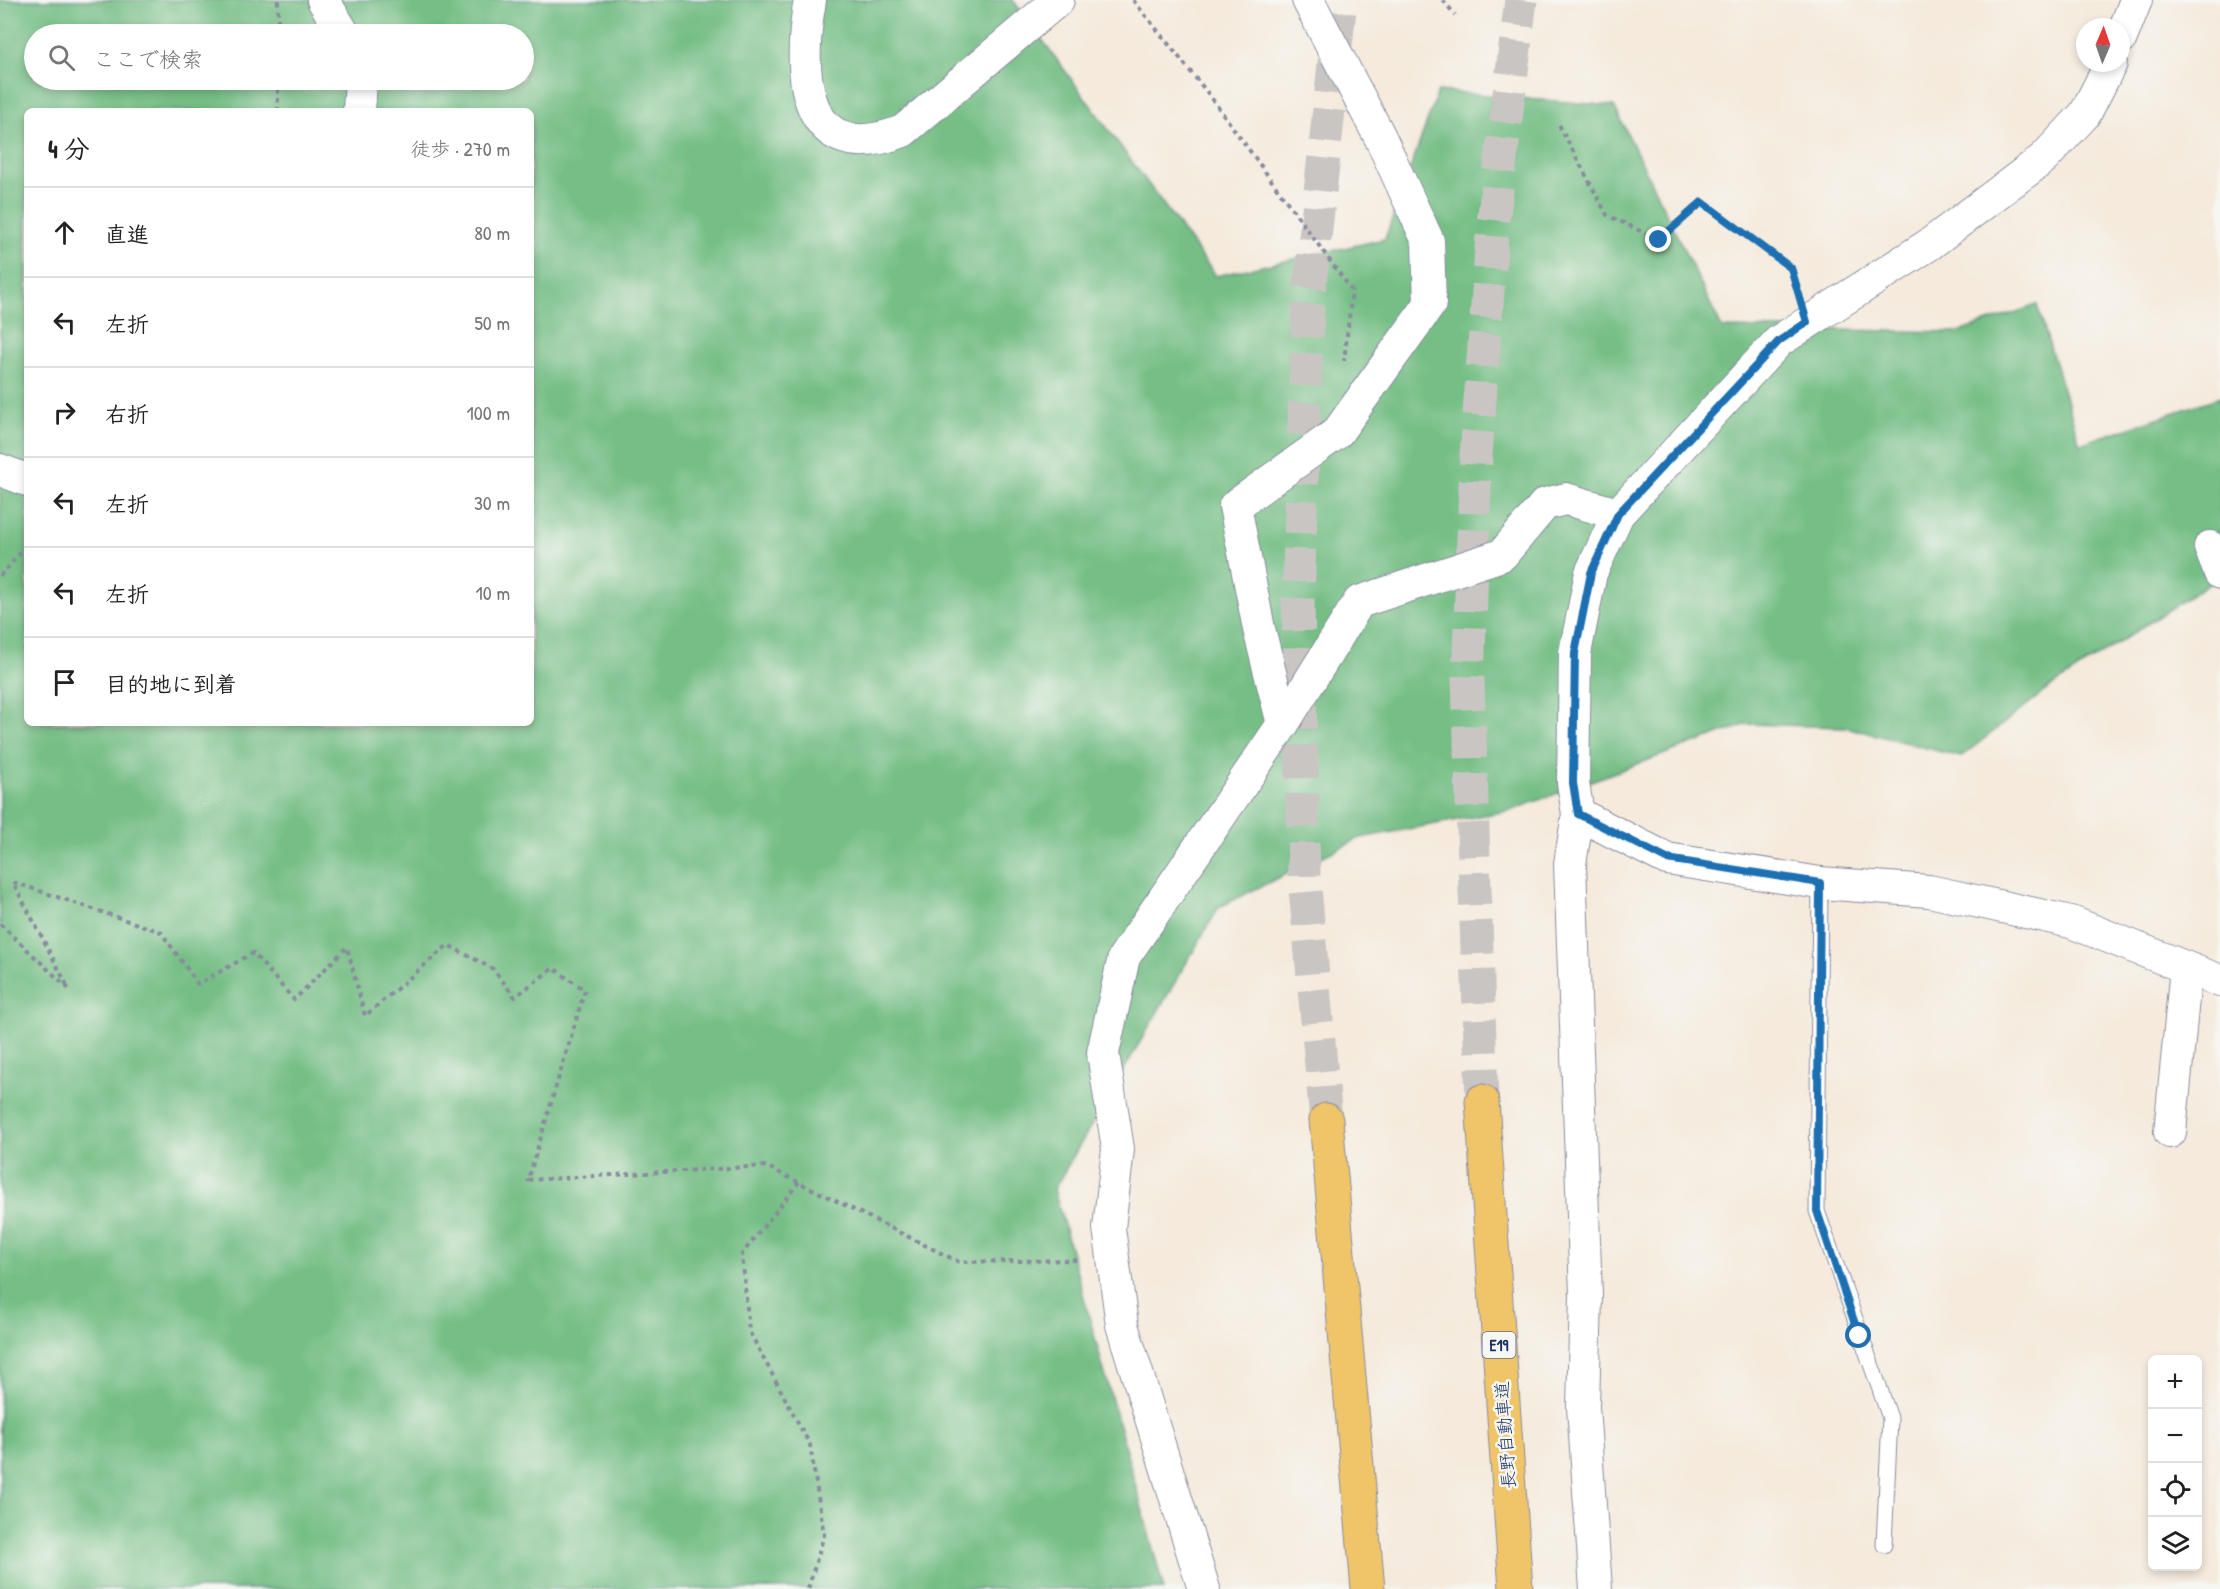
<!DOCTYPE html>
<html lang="ja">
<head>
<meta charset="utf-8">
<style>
	body { margin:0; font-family:"Patrick Hand","Klee One",sans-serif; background:#f6f6f6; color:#222 }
	.controls { position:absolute; right:18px; bottom:18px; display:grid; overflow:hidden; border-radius:9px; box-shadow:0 3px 9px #0003 }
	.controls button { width:54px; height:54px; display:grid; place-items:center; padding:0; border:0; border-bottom:2px solid #e0e0e0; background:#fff; color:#222; font:30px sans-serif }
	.compass { position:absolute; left:2076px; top:18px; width:54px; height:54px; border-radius:50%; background:#fff; box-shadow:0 3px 9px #0003; rotate:2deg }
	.stop { position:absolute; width:18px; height:18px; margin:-14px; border:4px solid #1f6fb2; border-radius:50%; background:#fff }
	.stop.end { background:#1f6fb2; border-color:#fff; box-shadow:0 2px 6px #0008 }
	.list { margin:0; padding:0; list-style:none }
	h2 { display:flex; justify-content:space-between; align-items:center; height:78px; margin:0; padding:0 24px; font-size:26px }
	h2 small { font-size:20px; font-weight:400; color:#767676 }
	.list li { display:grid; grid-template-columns:39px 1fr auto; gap:18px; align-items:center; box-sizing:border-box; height:90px; padding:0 24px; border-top:2px solid #e0e0e0 }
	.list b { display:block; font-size:22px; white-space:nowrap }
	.list em { font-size:20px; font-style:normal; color:#767676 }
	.icon { flex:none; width:33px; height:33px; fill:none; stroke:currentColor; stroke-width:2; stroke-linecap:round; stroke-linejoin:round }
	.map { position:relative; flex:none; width:2220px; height:1589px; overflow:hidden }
	.search { position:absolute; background:#fff; box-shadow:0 3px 9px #0003; left:24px; top:24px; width:510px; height:66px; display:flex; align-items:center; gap:15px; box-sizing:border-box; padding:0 21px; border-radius:33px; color:#767676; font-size:22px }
	.panel { position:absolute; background:#fff; box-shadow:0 3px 9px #0003; left:24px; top:108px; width:510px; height:618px; border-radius:9px }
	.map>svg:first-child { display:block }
</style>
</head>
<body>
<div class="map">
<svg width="2220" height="1589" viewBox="0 0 2220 1589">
	<rect width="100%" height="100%" fill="#f6f6f2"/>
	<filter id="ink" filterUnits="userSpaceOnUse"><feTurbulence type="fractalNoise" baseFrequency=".0167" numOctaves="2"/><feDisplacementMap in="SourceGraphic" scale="12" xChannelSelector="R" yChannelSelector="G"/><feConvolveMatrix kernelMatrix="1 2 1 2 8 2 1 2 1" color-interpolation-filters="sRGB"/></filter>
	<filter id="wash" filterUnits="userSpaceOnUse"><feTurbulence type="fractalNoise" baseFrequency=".008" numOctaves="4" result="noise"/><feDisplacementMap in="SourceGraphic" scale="24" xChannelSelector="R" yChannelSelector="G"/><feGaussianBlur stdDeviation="1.35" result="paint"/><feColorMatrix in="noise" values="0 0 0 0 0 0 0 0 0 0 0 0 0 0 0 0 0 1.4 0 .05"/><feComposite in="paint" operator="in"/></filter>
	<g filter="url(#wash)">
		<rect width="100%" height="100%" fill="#f5eadc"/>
		<path fill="#74be85" stroke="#487672" stroke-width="1.5" fill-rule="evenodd" d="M0 0H1013L1216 276 1385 239 1438 91 1614 106 1722 328 1959 332 2037 305 2080 444 2220 397V576L2045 691 1961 757 1846 727 1747 724 1512 810 1360 838 1219 907 1054 1189 1164 1589H0ZM34 34H524V80H34ZM27 111H531V723H27Z"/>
	</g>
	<g filter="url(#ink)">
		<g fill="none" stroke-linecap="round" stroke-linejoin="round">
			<g stroke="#c9c5c3" stroke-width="33" stroke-dasharray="33 16" stroke-linecap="butt">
				<path d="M1482 1101 1468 679 1476 456 1493 222 1521 0"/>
				<path d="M1326 1120 1304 877 1298 601 1308 302 1341 0"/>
			</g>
			<g stroke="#888c9d" stroke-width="17">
				<path id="service" d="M1820 883 1817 1211 1890 1418 1884 1545"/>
			</g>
			<g stroke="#888c9d" stroke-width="34">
				<g id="minor">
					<path d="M323 0 344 34"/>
					<path d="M810 0C797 71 801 171 903 131L1058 0"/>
					<path d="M2121 38 2136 0"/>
					<path d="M359 111 361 80"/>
					<path d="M0 470 27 480"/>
					<path d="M2210 547 2220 573"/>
					<path d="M1283 724 1259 629 1235 506 1337 433 1430 304 1428 241 1380 137 1308 0"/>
					<path d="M1578 814 1667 859 1820 883 1929 891 2071 922 2220 981"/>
					<path d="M2170 1132 2186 968"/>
					<path d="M1204 1589 1122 1325 1109 1228 1118 1149 1103 1053 1124 957 1283 724 1359 602 1502 555 1545 504 1566 499 1618 514"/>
					<path d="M1596 1589 1583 1407 1586 1295 1570 864 1578 814 1573 783 1575 653 1591 573 1618 514 1779 341 1930 244 2044 158 2085 114 2111 63"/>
				</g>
			</g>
			<g stroke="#888c9d" stroke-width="35">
				<g id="motorway">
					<path d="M1482 1101 1516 1589"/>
					<path d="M1326 1120 1368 1589"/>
				</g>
			</g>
			<g stroke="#888c9d" stroke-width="4" stroke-dasharray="4.5 4.5" stroke-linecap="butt">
				<path d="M278 0V34"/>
				<path d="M1133 0 1207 92 1352 291 1344 361"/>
				<path d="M1443 0 1455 15"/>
				<path d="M278 80V111"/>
				<path d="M1559 125 1607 215 1659 240 1702 202 1791 268 1797 289"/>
				<path d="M0 576 27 546"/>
				<path d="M0 924 69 989 13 882 161 932 198 984 253 953 294 1000 347 947 365 1016 448 945 493 969 515 997 553 968 585 990 528 1180 766 1166 959 1262 1078 1260"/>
				<path d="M799 1182 742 1254 749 1331 810 1445 824 1535 808 1589"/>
			</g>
			<use href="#service" stroke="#fff" stroke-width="15"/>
			<use href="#minor" stroke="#fff" stroke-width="32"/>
			<use href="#motorway" stroke="#f0c469" stroke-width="33"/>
		</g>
	</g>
	<g fill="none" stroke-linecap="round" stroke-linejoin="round" filter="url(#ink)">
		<path stroke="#1f6fb2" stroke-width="8" d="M1659 240 1702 202 1791 268 1807 322 1779 341 1618 514 1591 573 1575 653 1573 783 1578 814 1667 859 1820 883 1817 1211 1859 1336"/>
	</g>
	<g text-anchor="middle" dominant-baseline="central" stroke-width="5" stroke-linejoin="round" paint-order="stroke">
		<rect fill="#f6f6f2" stroke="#5d6b8a" stroke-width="1.5" x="1482.5" y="1332" width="33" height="26" rx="4.5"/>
		<g font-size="16" font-weight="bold" fill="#1b2f5e">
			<text x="1499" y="1345">E19</text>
		</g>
		<g font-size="18" fill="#1b2f5e" stroke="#f6f6f2">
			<text transform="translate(1505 1435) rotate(-94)">長野自動車道</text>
		</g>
	</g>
</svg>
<div class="controls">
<button>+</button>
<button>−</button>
<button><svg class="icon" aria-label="locate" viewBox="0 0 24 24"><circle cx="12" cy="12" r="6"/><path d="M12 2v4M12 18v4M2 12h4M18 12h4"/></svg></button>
<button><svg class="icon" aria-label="layers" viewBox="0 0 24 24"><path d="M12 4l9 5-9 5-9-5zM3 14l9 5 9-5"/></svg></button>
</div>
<svg class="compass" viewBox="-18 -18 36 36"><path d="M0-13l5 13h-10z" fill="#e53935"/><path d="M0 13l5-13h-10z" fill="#767676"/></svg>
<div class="stop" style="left:1859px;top:1336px"></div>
<div class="stop end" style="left:1659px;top:240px"></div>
<div class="search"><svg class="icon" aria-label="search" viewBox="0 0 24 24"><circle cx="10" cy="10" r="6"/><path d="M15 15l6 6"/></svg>ここで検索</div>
<section class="panel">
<h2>4 分<small>徒歩 · 270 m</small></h2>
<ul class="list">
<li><svg class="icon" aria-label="ahead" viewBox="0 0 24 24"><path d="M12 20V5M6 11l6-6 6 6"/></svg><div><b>直進</b></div><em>80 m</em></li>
<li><svg class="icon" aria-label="left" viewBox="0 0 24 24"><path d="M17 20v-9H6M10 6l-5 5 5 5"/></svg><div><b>左折</b></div><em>50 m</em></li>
<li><svg class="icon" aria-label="right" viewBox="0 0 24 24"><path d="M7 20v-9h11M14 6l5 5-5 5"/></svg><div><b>右折</b></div><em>100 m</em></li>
<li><svg class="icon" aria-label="left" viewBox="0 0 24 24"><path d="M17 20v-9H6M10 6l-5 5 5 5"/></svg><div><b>左折</b></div><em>30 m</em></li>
<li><svg class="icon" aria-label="left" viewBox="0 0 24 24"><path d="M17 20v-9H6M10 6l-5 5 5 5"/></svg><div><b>左折</b></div><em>10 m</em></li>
<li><svg class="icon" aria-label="arrive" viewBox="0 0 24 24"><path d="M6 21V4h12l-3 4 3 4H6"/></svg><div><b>目的地に到着</b></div></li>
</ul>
</section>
</div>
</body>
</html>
